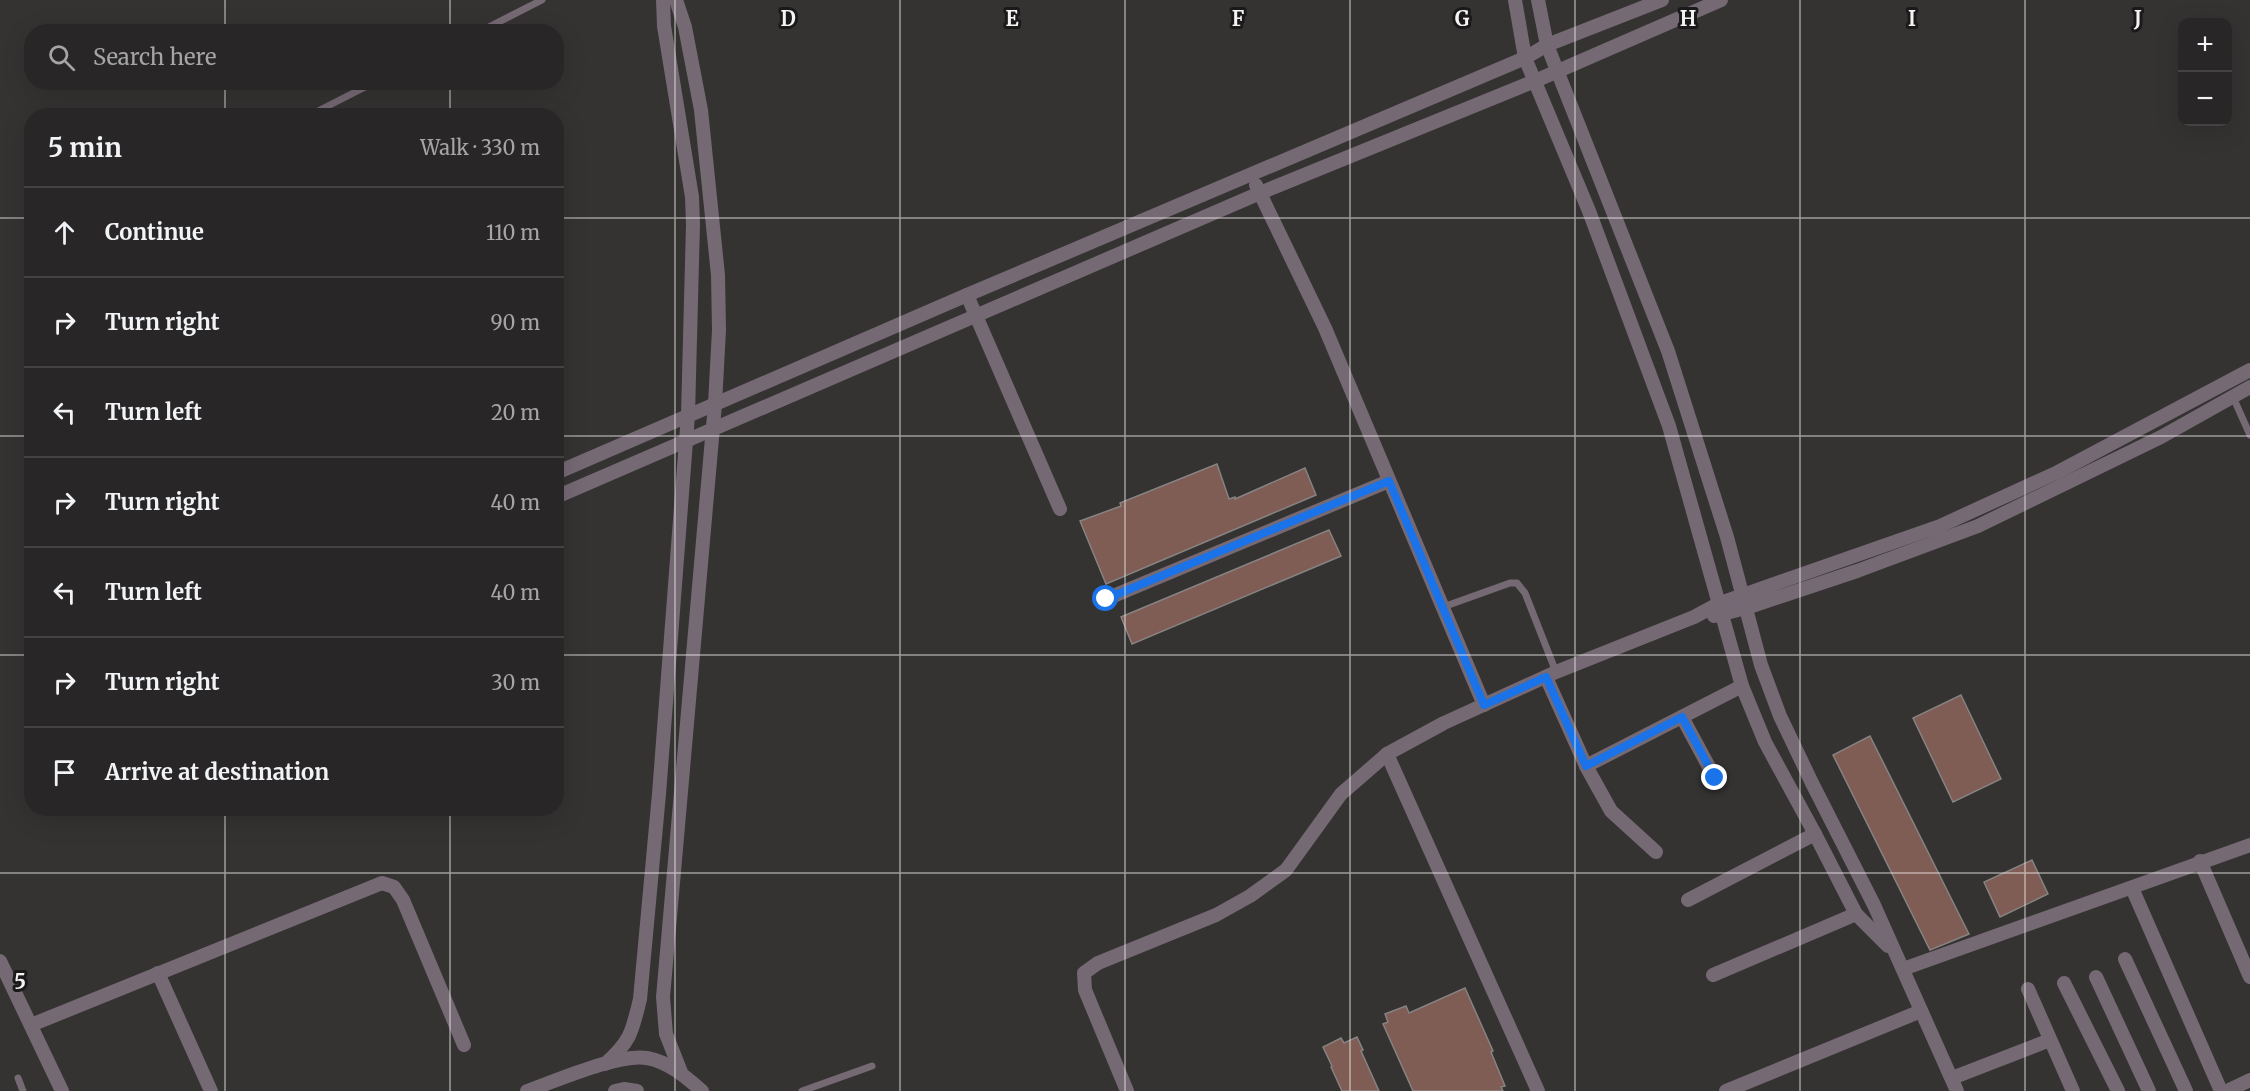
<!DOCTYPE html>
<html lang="en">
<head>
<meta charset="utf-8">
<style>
	body { margin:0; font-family:Merriweather,serif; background:#302e2e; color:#f1f3f6 }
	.controls { position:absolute; right:18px; top:18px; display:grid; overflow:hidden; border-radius:12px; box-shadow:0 6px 24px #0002 }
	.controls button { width:54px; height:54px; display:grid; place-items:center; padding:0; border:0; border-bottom:2px solid #444343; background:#282626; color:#f1f3f6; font:30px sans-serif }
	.stop { position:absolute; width:18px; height:18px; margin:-14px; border:4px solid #1a73e8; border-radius:50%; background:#fff }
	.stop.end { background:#1a73e8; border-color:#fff; box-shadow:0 2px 6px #0008 }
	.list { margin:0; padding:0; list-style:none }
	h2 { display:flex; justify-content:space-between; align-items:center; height:78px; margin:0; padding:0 24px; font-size:26px }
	h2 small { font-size:20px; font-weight:400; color:#a5a5a7 }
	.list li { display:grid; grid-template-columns:39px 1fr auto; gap:18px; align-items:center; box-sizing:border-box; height:90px; padding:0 24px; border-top:2px solid #444343 }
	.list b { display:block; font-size:22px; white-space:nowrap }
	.list em { font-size:20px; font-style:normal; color:#a5a5a7 }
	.icon { flex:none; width:33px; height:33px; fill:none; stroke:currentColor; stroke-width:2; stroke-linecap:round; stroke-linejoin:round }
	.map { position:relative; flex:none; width:2250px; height:1091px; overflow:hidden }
	.search { position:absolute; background:#282626; box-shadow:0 6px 24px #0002; left:24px; top:24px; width:540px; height:66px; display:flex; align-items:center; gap:15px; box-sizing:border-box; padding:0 21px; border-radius:24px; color:#a5a5a7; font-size:22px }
	.panel { position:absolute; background:#282626; box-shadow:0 6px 24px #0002; left:24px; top:108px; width:540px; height:708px; border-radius:24px }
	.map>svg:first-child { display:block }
</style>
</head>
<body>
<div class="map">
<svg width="2250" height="1091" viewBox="0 0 2250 1091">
	<rect width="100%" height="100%" fill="#353232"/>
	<g fill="#7f5c54" stroke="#868382" stroke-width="1.5">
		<path d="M1217 464 1229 499 1235 497V499L1305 468 1316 495 1106 584 1080 521 1121 506 1120 503Z"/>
		<path d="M1329 530 1341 556 1132 644 1121 617Z"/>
		<path d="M1961 695 2001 779 1953 802 1913 718Z"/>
		<path d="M1870 736 1969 934 1930 950 1833 755Z"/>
		<path d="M2032 860 2048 894 2000 917 1984 882Z"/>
		<path d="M1465 988 1493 1051 1491 1052 1505 1086 1501 1087 1503 1091H1413L1383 1024 1388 1022 1385 1014 1406 1006 1409 1013Z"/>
		<path d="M1357 1037 1363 1050 1361 1051 1379 1091H1342L1331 1067 1332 1066 1323 1047 1341 1038 1344 1043Z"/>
	</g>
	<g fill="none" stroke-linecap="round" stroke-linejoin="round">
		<g stroke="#756974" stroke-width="7">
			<path d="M479 32 542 0"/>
			<path d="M318 111 375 82"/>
			<path d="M2233 397 2250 435"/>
			<path d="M1443 607 1510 583H1517L1525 593 1556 672"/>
			<path d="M18 1078 23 1091"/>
			<path d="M802 1091 872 1066"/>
		</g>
		<g stroke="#756974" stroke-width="14">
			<path d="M676 0 685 27 701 110 718 275 719 330 715 404 663 997 666 1034 681 1072"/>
			<path d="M1515 0 1525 58 1589 211 1669 426 1742 686 1765 742 1815 834 1856 914 1888 946"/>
			<path d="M1538 0 1547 45 1668 351 1727 537 1761 665 1780 716 1812 783 1874 905 1957 1091"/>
			<path d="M1256 185 1325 328 1484 705"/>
			<path d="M967 295 1060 509"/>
			<path d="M556 473 967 295 1525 58 1547 45 1662 0"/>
			<path d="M556 497 1260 193 1535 81 1721 0"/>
			<path d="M1106 599 1389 481"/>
			<path d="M1714 616 1746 608 1857 571 1978 526 2161 437 2250 387"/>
			<path d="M1546 677 1586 766 1611 811 1656 852"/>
			<path d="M1682 717 1715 778"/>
			<path d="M1387 754 1538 1091"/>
			<path d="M1586 766 1742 686"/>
			<path d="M2200 861 2250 977"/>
			<path d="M2132 888 2221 1091"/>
			<path d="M1688 900 1815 834"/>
			<path d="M2125 959 2186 1091"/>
			<path d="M0 961 62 1091"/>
			<path d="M1903 969 2250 845"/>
			<path d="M158 973 211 1091"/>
			<path d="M1713 975 1856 914"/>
			<path d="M2096 977 2149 1091"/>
			<path d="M2064 983 2118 1091"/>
			<path d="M2028 989 2073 1091"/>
			<path d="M31 1025 382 883 394 887 403 900 464 1045"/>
			<path d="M605 1064C631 1041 632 1032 640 999L659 794 688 415 693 224 692 197 664 26 663 0"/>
			<path d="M1952 1078 2050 1040"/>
			<path d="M527 1091C556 1081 619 1053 647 1058 669 1062 686 1077 702 1091"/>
			<path d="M615 1091 624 1089 637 1091"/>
			<path d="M1127 1091 1085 990 1084 973 1098 963 1216 915 1250 896 1286 870 1341 794 1387 754 1444 723 1556 672 1694 617 1720 603 1940 526 2058 472 2250 370"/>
			<path d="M1726 1091 1921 1011"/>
			<path d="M2227 1091 2250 1080"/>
		</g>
	</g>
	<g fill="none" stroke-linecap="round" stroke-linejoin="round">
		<path stroke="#1a73e8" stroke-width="8" d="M1106 599 1389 481 1484 705 1546 677 1586 766 1682 717 1715 778"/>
	</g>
	<path fill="none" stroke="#f5f3f3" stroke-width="1.5" stroke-opacity="0.55" d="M225 0V32M450 0V32M675 0V1091M900 0V1091M1125 0V1091M1350 0V1091M1575 0V1091M1800 0V1091M2025 0V1091M225 82V116M450 82V116M0 218H32M556 218H2250M0 436H32M556 436H2250M0 655H32M556 655H2250M225 808V1091M450 808V1091M0 873H2250"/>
	<g font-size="20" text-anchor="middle" font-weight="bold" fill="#f5f3f3" stroke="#1b1a1a" stroke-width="6" stroke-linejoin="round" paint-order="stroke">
		<text x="788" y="26">D</text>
		<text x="1012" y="26">E</text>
		<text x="1238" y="26">F</text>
		<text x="1462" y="26">G</text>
		<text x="1688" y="26">H</text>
		<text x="1912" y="26">I</text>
		<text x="2138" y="26">J</text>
		<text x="20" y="989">5</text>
	</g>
</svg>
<div class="controls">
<button>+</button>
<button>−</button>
</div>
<div class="stop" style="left:1106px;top:599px"></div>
<div class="stop end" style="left:1715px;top:778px"></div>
<div class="search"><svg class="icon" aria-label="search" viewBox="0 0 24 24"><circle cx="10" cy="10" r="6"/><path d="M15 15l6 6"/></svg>Search here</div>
<section class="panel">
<h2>5 min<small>Walk · 330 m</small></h2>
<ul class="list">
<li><svg class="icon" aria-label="ahead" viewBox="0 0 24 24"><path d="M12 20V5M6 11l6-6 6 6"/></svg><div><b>Continue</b></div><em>110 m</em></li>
<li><svg class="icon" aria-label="right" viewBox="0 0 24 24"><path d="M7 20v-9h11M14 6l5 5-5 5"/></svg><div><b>Turn right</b></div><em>90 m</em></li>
<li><svg class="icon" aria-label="left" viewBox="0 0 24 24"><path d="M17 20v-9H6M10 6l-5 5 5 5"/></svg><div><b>Turn left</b></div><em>20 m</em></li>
<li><svg class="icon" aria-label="right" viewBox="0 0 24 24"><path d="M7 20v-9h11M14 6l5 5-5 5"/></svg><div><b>Turn right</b></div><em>40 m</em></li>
<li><svg class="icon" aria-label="left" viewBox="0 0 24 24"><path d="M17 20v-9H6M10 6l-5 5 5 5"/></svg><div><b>Turn left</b></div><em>40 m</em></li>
<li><svg class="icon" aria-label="right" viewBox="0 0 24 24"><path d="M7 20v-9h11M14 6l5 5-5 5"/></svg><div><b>Turn right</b></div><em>30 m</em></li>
<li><svg class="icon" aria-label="arrive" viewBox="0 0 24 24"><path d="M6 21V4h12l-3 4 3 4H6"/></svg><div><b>Arrive at destination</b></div></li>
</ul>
</section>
</div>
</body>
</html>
